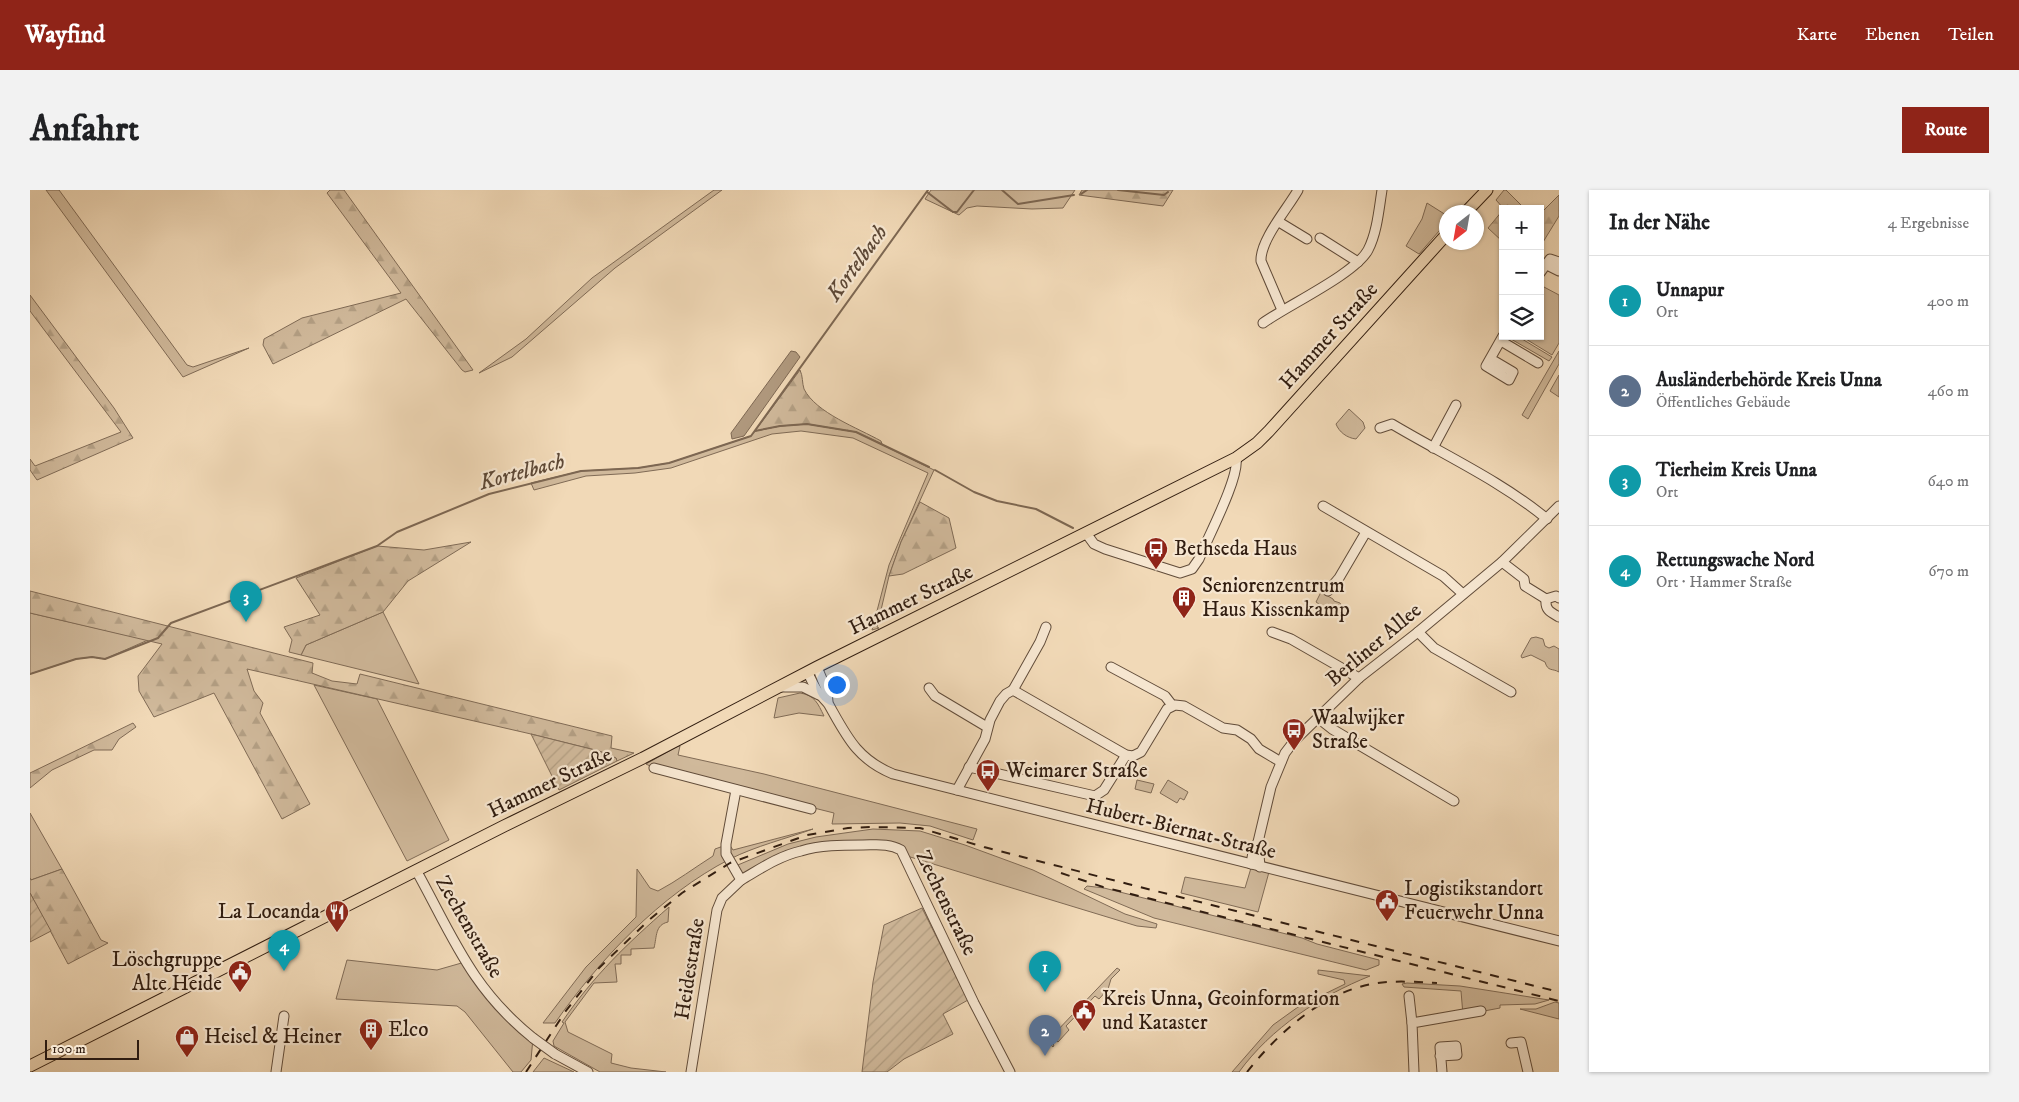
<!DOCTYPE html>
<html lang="de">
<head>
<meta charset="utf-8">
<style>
	body { margin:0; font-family:"IM FELL DW Pica",serif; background:#f2f2f2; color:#202124 }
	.controls { position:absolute; right:15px; top:15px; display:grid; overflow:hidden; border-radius:0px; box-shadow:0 1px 4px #0004 }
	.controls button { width:45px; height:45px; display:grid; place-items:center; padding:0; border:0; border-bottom:1px solid #e0e0e0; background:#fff; color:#202124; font:25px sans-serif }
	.compass { position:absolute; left:1409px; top:15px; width:45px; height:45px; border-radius:50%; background:#fff; box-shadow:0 1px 4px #0004; rotate:211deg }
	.scale { position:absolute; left:15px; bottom:12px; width:94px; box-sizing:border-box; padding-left:5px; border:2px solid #311d10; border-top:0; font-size:14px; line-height:18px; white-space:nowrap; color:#311d10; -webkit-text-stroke:4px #f6e6d0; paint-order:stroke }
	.you { position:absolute; left:806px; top:494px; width:18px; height:18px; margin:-12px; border:4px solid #fff; border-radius:50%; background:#1a73e8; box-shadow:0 0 0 8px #1a73e833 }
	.badge { display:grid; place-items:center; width:32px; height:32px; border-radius:50%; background:#8f2418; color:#fff; font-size:16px; font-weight:700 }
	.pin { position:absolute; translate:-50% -41px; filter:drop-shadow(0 1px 2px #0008) }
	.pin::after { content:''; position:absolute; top:26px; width:18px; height:15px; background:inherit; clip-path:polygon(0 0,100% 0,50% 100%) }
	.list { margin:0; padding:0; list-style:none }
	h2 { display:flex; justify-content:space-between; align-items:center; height:65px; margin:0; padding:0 20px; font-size:21px }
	h2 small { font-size:16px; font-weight:400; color:#757577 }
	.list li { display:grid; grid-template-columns:32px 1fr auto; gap:15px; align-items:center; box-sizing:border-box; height:90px; padding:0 20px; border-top:1px solid #e0e0e0 }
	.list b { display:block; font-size:19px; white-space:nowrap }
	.list p { margin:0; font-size:16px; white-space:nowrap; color:#757577 }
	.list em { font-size:16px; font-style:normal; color:#757577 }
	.icon { flex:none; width:28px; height:28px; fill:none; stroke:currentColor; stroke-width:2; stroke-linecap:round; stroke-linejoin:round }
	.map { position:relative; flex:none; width:1529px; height:882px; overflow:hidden; border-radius:0px }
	header { display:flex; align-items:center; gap:30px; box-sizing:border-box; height:70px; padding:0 25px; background:#8f2418; color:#fff }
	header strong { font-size:24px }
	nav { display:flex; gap:28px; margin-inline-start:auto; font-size:18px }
	.intro { display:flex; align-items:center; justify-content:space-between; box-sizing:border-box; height:120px; padding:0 30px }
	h1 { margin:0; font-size:35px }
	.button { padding:12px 22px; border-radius:0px; background:#8f2418; color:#fff; font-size:18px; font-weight:700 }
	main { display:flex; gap:30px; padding:0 30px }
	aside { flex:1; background:#fff; border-radius:0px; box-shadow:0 1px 4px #0004 }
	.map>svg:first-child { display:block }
</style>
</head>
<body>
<header>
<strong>Wayfind</strong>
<nav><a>Karte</a><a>Ebenen</a><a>Teilen</a></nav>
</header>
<div class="intro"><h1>Anfahrt</h1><a class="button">Route</a></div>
<main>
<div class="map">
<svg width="1529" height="882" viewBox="0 0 1529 882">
	<defs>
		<pattern id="forest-firs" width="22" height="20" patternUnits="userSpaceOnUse" patternTransform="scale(1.25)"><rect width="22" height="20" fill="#d0b99b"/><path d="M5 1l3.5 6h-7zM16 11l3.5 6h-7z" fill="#b39f84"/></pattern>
		<pattern id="garden-furrows" width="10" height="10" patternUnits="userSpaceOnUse" patternTransform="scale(1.25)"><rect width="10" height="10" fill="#d0b99b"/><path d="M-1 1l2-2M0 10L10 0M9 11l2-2" fill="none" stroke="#b39f84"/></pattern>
	</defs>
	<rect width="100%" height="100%" fill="#f1d9b7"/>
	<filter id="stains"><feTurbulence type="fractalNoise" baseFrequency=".004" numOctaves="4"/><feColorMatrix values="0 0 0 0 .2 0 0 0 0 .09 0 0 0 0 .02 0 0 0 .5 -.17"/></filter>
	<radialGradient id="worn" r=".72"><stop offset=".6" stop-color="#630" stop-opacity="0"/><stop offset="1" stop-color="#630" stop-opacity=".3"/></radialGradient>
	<g fill="#d0b99b" stroke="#806b56">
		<path d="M16 0H29L157 175 163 177 219 158 153 187Z"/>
		<path d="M684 0H692L585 78 482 167 449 183 496 149 562 88Z"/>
		<path d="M901 0H1045L1033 18 1002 19 947 16 937 18 929 25 895 9Z"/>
		<path d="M1397 13 1416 25V33L1389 64 1376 56 1392 29Z"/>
		<path d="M1514 97 1529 105V153L1522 165 1491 146H1510V104Z"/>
		<path d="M1483 146H1487L1522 167 1519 171 1481 149Z"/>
		<path d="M1529 161V174L1498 229 1492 225Z"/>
		<path d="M1529 185V207L1520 201Z"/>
		<path d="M1319 219 1333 232 1335 238 1326 249C1317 248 1309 242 1306 234Z"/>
		<path d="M777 234 826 242 904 280 871 352 859 386 847 437 849 438 842 440 859 375 898 283 823 248 771 241 742 244 641 278 605 283 556 286 504 300 501 293 551 281 608 278 639 273 721 246 725 241 750 236Z"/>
		<path d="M1291 402 1303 409 1304 411 1310 413 1312 417 1310 422 1304 424 1286 412Z"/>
		<path d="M353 422 389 494 271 465 276 455Z"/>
		<path d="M0 423 118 450 75 469 62 467 46 469 0 484Z"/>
		<path d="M1506 447 1513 449 1515 456 1519 458 1524 456 1529 459V482C1522 478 1518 482 1515 472L1501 465 1492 468 1491 466 1501 448Z"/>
		<path d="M284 495 347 509 419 650 377 671Z"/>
		<path d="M770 503C785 505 788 514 794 526L769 523 744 528 748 508Z"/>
		<path d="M648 556H650L648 565 734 584 947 639 943 650 900 636 870 633 802 634 804 623 624 578 616 574Z"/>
		<path d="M1107 590 1124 594 1121 603 1105 599Z"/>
		<path d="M1138 590 1158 602 1154 610 1150 608 1147 613 1130 603Z"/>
		<path d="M0 623 32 679 1 690 0 688Z"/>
		<path d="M783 639C755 649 726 656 700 669 630 705 569 770 525 833H513L556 777 606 727 607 679 620 698 628 701C647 691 664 678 683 666L685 659 699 654 703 660Z"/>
		<path d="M843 639 890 641 935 655 1003 680 1095 724 1127 734 1126 738 1107 736 1074 726 877 666 863 655 770 661 711 690 703 677 758 654 786 647Z"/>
		<path d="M1221 678 1239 682 1228 722 1151 703 1155 687 1215 698Z"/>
		<path d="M1057 696 1074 698 1272 748 1287 754 1349 770V775L1336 780 1124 728 1054 699Z"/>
		<path d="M639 717 638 732C625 735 627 746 624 758L601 759V765H591V774H585L587 792 564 793 535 832 538 842 582 864 581 873 601 878 636 882H570L524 856 523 851 534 833 532 832C564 785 597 754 639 717Z"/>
		<path d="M317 770 407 780 435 772 503 848 501 870 491 882H483L435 822 427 816 306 809Z"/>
		<path d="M1087 778 1090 780 1081 789 1078 799 1069 809 1065 806 1036 836 1039 840 1028 852 1024 849 1021 852 1024 855 1023 857 1007 842 1014 835 1024 844Z"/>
		<path d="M1288 780 1340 786C1290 806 1241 838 1209 882H1202L1243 835 1268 817 1315 794 1314 790 1288 784Z"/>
		<path d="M1377 793 1430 796 1519 810 1505 814 1470 815V818L1433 825 1431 801 1374 797 1372 794Z"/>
		<path d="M1525 812 1529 813V829L1490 819H1506Z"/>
		<path d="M514 868 544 882H503Z"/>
	</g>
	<g fill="url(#forest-firs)" stroke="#806b56">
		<path d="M300 0H314L443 180 435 182 432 180 376 109 243 174 233 155 234 149 272 128 371 103 297 3Z"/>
		<path d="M1052 0H1143L1133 16 1049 5Z"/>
		<path d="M1474 0H1476L1495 19H1474L1466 10Z"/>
		<path d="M1529 5V26L1510 57V24Z"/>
		<path d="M1473 20V52L1458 38Z"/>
		<path d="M0 105 84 218 103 248 7 290 0 280V269L5 276 91 242 0 121Z"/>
		<path d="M770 180C773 186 772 193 774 199 786 223 828 238 851 251L852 254 826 242 777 234 750 236 725 241Z"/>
		<path d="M890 312 919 328 926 358 873 384 859 386 871 352Z"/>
		<path d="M441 352 378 391 353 422 276 455 271 465 259 462 262 450 254 437 290 425 266 388 347 356 394 360Z"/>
		<path d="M0 401 283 473 282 483 302 491 327 494 330 484 582 546 581 558 604 563 587 571 586 568 569 561 501 544 217 479 224 501 233 513 230 523 280 614 252 629 184 503 124 527 109 501 108 486 132 454 0 423Z"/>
		<path d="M103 533 106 537 89 549 82 560H64L22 580 0 598V583Z"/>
		<path d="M32 679 71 750 78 753 38 774 0 703V688L1 690Z"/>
	</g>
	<g fill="url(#garden-furrows)" stroke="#806b56">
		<path d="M501 544 569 561 586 568 587 571 529 600Z"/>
		<path d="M0 703 21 741 0 752Z"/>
		<path d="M892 718 938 810 913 824 923 844 874 869 857 882H832L843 792 854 735Z"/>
	</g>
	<path fill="#b0997e" stroke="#7d6752" d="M761 161 766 162 770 167 714 246 702 249 701 243Z"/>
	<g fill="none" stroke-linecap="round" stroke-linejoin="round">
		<g stroke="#7d6752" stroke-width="2">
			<path d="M972 0 988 14 1044 5"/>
			<path d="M1088 0 1134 5 1138 2"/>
			<path d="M897 2 923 22H927L944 0"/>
			<path d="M1051 4 1057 0"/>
			<path d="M725 241 750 236 777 234 826 242 899 277"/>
			<path d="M905 280 944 302 967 311 1006 319 1043 338"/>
			<path d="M0 484 46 469 62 467 75 469 128 448 141 433 347 356 367 342 459 304 551 281 608 278 639 273 721 246 898 0"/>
		</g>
		<g stroke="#614c3a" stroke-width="11">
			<g id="minor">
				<path d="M1249 32 1277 49"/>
				<path d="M1290 48 1328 72"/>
				<path d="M1515 74 1529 81"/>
				<path d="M1510 83 1520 69 1529 72"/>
				<path d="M1252 120 1231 71C1230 50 1258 18 1268 0"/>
				<path d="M1233 133C1258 115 1325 84 1338 60 1347 43 1349 19 1352 0"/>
				<path d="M1471 151 1508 173"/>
				<path d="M1461 169 1483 182 1479 190 1456 176 1473 146"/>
				<path d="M1350 238 1362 234C1414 265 1471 291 1517 329"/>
				<path d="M1403 258 1426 215"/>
				<path d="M1293 316 1413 386 1433 404"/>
				<path d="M1056 343 1064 354 1075 359 1150 383 1162 379 1169 369C1177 349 1210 287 1206 268"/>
				<path d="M1472 372 1494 389 1495 396 1516 409"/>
				<path d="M1298 401 1309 388 1336 342"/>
				<path d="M1516 409C1515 420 1520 422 1529 427"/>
				<path d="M1516 409 1526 406 1529 408"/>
				<path d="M1242 442 1261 449 1329 488"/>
				<path d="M1388 442 1404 458 1481 502"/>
				<path d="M787 477 797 501 798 512"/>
				<path d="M1081 477 1135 506 1142 515"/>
				<path d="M778 483C781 489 784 497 789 503 792 508 796 510 799 515 817 547 827 569 863 584L1529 751"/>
				<path d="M752 497H773L789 505"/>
				<path d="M899 498 905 506 957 537"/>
				<path d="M983 500 1010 452 1016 437"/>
				<path d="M1288 528 1302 539 1424 611"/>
				<path d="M939 577 1065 606 1074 600 1096 565"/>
				<path d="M624 578 781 619"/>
				<path d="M706 600 696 654V664L711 690C730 679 749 666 771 661 790 655 812 655 833 655 846 655 859 653 871 660L944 813 980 882"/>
				<path d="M927 600 955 549 960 530 970 511 976 504 983 500 1096 565 1103 566 1111 562 1137 519 1145 515 1154 516 1193 538 1207 540 1221 549 1229 559 1251 572"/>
				<path d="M1228 652 1230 677"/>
				<path d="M1221 674 1223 662 1228 652 1241 597 1255 563 1265 550 1329 488 1388 442 1472 372 1529 316"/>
				<path d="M386 680C423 747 441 798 503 848"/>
				<path d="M1379 806 1382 833"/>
				<path d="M1481 853 1491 852 1498 882"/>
				<path d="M525 864 558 882"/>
				<path d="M1410 866 1427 865 1426 856 1410 857 1412 882"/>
				<path d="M246 882 254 826"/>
				<path d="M661 882 687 720 692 708 711 690"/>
				<path d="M1384 882 1382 833 1451 821"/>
			</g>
		</g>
		<g stroke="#311d10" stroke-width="13">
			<g id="major">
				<path d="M1436 22 1457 0"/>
				<path d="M0 876 474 636 613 568 787 477 1206 268 1227 253 1239 241 1416 45"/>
			</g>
		</g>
		<use href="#minor" stroke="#f6e6d0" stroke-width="9"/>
		<use href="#major" stroke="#f1d9b7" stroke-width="11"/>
		<g stroke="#311d10" stroke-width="2" stroke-dasharray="9 9" stroke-linecap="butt">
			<path d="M1031 683 1073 697 1529 811"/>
			<path d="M496 882 535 822 569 778 619 730 652 703 700 673 777 645 818 638 842 637 890 638 954 657 1098 694 1529 802"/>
			<path d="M1217 882C1248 843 1292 803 1342 794 1363 790 1386 792 1407 793"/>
		</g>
		<g stroke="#614c3a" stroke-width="11" stroke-linecap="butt">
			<path id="minor-bridge" d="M503 848 525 864"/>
		</g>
		<use href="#minor-bridge" stroke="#f6e6d0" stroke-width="9"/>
	</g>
	<defs>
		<g id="bus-pin" transform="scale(1.25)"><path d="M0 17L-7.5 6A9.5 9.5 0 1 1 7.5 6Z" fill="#8f2418" stroke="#f6e6d0"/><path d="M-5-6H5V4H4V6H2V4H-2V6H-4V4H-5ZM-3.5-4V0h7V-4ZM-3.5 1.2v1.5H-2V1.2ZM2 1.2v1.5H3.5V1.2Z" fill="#fff"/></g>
		<g id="building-pin" transform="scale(1.25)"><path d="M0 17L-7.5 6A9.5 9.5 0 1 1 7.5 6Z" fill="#8f2418" stroke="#f6e6d0"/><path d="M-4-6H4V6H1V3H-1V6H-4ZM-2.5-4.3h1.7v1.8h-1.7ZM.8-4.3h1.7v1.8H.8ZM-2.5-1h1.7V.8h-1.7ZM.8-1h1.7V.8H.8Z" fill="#fff"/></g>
		<g id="civic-pin" transform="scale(1.25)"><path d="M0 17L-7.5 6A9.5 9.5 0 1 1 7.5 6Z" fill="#8f2418" stroke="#f6e6d0"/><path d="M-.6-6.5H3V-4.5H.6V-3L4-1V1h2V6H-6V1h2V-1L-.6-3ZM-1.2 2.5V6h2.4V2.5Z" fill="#fff"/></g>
		<g id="restaurant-pin" transform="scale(1.25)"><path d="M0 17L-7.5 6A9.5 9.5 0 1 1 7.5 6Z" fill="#8f2418" stroke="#f6e6d0"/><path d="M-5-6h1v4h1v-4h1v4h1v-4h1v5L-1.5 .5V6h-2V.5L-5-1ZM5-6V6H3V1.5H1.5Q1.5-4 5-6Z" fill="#fff"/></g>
		<g id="shop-pin" transform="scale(1.25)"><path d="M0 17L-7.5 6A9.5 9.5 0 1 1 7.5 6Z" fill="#8f2418" stroke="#f6e6d0"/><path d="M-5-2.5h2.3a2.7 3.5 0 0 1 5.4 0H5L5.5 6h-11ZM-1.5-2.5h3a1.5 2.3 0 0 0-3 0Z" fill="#fff"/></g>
	</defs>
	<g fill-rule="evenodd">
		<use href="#bus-pin" x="1126" y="359"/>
		<use href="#building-pin" x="1154" y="408"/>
		<use href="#bus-pin" x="1264" y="540"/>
		<use href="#bus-pin" x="958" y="581"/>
		<use href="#civic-pin" x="1357" y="711"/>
		<use href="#restaurant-pin" x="307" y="722"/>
		<use href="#civic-pin" x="210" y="782"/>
		<use href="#civic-pin" x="1054" y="821"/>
		<use href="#building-pin" x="341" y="840"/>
		<use href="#shop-pin" x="157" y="847"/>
	</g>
	<g text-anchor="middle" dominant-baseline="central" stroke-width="4.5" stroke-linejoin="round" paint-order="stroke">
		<g font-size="21" fill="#311d10" stroke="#f6e6d0">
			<text transform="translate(1299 146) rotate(-48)">Hammer Straße</text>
			<text transform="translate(881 410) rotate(-26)">Hammer Straße</text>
			<text transform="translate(1344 455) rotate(-40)">Berliner Allee</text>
			<text transform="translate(520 593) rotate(-26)">Hammer Straße</text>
			<text transform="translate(1151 639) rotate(14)">Hubert-Biernat-Straße</text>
			<text transform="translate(916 713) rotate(64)">Zechenstraße</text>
			<text transform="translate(439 737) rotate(60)">Zechenstraße</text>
			<text transform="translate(660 779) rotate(-81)">Heidestraße</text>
		</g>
		<g font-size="21" fill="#311d10" stroke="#f6e6d0" text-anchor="start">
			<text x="1144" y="359">Bethseda Haus</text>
			<text x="1172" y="396">Seniorenzentrum<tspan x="1172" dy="24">Haus Kissenkamp</tspan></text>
			<text x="1282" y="528">Waalwijker<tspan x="1282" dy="24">Straße</tspan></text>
			<text x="976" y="581">Weimarer Straße</text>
			<text x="1374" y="699">Logistikstandort<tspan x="1374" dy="24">Feuerwehr Unna</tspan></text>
			<text x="290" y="722" text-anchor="end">La Locanda</text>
			<text x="192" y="770" text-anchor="end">Löschgruppe<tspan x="192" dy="24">Alte Heide</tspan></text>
			<text x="1072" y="809">Kreis Unna, Geoinformation<tspan x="1072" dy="24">und Kataster</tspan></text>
			<text x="358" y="840">Elco</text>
			<text x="174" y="847">Heisel &amp; Heiner</text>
		</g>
		<g font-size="22" font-style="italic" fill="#5d4836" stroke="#f6e6d0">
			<text transform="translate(827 73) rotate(-54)">Kortelbach</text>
			<text transform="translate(492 282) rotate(-15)">Kortelbach</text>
		</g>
	</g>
	<rect width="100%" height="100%" filter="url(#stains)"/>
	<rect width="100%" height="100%" fill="url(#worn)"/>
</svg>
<div class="controls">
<button>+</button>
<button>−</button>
<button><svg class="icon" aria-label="layers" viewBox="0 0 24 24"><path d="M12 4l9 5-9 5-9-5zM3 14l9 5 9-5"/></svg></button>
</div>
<svg class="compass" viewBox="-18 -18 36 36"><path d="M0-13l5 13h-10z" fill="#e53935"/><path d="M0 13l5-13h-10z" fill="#757577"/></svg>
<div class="scale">100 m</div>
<div class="you"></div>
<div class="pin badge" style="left:1015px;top:802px;background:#0f9aa8">1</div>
<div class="pin badge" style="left:1015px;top:866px;background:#5c6f8a">2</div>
<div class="pin badge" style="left:216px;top:432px;background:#0f9aa8">3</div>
<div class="pin badge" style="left:254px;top:781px;background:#0f9aa8">4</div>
</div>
<aside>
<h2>In der Nähe<small>4 Ergebnisse</small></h2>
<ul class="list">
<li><span class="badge" style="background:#0f9aa8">1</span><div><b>Unnapur</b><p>Ort</p></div><em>400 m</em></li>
<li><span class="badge" style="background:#5c6f8a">2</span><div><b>Ausländerbehörde Kreis Unna</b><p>Öffentliches Gebäude</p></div><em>460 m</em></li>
<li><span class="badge" style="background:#0f9aa8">3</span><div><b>Tierheim Kreis Unna</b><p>Ort</p></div><em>640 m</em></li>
<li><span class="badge" style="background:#0f9aa8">4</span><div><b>Rettungswache Nord</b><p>Ort · Hammer Straße</p></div><em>670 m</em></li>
</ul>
</aside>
</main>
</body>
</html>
